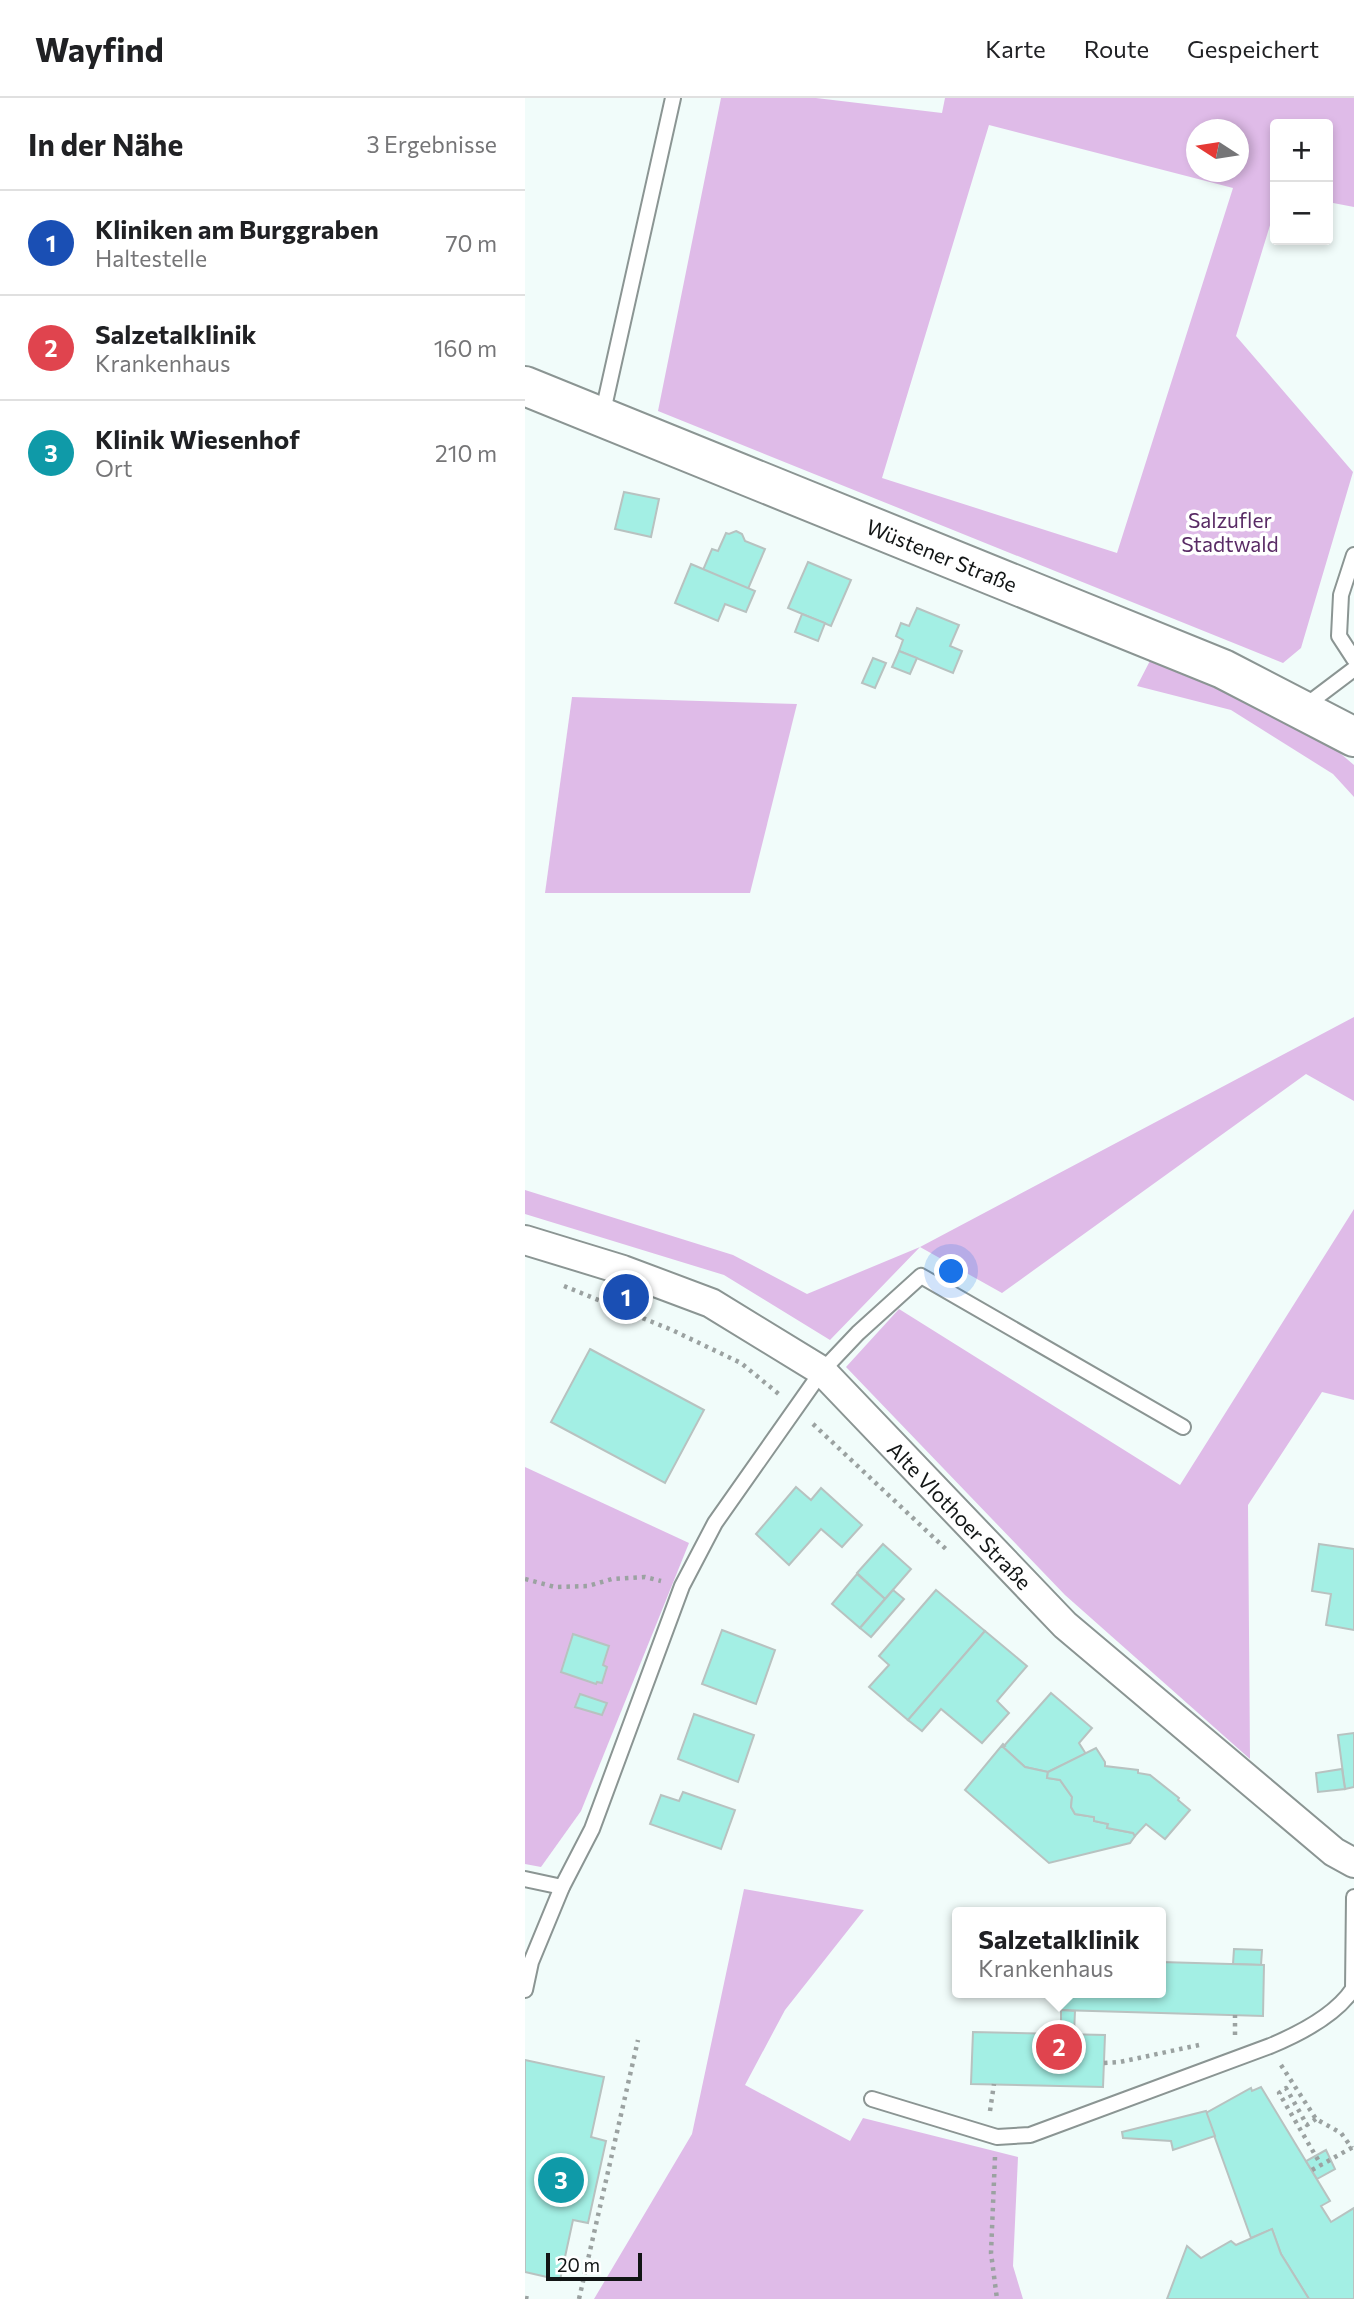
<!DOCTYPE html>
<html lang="de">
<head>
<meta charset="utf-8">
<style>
	body { margin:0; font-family:Commissioner,sans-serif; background:#f6f6f6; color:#202124 }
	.controls { position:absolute; right:21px; top:21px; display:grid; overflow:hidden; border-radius:7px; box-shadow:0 4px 10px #0003 }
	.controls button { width:63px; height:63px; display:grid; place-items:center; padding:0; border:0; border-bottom:2px solid #e0e0e0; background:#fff; color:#202124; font:35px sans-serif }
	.compass { position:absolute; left:661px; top:21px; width:63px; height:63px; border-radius:50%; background:#fff; box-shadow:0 4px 10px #0003; rotate:282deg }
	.scale { position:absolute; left:21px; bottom:18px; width:96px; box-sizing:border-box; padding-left:7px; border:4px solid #121515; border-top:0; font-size:19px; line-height:24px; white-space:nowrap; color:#121515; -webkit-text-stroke:5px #fff; paint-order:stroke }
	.you { position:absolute; left:427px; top:1174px; width:24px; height:24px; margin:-18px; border:5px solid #fff; border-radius:50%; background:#1a73e8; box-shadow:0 0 0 10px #1a73e833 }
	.badge { display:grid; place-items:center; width:46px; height:46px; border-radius:50%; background:#872f9c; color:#fff; font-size:23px; font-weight:700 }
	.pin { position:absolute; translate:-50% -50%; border:4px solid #fff; box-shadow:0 2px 7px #0006 }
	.popup { position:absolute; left:427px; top:1809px; width:214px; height:91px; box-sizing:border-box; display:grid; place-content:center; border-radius:7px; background:#fff; filter:drop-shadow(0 2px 5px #0005); font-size:23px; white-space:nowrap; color:#757577 }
	.popup b { font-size:26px; color:#202124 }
	.popup::after { content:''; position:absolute; left:50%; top:100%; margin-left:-14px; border:14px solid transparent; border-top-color:#fff }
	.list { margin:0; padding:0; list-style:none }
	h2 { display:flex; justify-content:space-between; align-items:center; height:91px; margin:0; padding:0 28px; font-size:30px }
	h2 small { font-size:23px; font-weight:400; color:#757577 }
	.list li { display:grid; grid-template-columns:46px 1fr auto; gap:21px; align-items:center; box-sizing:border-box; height:105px; padding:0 28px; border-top:2px solid #e0e0e0 }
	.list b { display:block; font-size:26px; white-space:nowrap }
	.list p { margin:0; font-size:23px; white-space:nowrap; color:#757577 }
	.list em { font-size:23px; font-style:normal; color:#757577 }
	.map { position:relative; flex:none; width:829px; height:2201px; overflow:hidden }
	header { display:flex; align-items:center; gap:42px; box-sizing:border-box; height:98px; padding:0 35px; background:#fff; border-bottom:2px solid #e0e0e0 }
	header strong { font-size:33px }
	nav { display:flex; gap:38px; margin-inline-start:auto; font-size:24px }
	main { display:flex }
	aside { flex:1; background:#fff }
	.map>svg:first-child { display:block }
</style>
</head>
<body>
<header>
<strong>Wayfind</strong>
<nav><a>Karte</a><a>Route</a><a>Gespeichert</a></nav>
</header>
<main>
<aside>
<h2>In der Nähe<small>3 Ergebnisse</small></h2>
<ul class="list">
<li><span class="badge" style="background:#1a4fb4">1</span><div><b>Kliniken am Burggraben</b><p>Haltestelle</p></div><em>70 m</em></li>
<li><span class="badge" style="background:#e0444e">2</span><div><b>Salzetalklinik</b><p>Krankenhaus</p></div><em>160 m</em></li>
<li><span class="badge" style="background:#0f9aa8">3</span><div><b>Klinik Wiesenhof</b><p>Ort</p></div><em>210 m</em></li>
</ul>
</aside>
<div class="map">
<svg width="829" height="2201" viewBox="0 0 829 2201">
	<rect width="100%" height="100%" fill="#f1fcfa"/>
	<g fill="#dfbbe8" fill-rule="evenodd">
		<path d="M196 0H291L417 15 420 0H829V109L803 104V26H750V111L711 238 828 374 776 550 758 565 133 313ZM464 27 708 90 592 455 357 380ZM671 32H713V74H671Z"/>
		<path d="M629 555 802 644 829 667V699L808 676 706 612 612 588Z"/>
		<path d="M47 599 272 606 225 795H20Z"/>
		<path d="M829 919V1003L781 976 477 1195 395 1149 305 1242 199 1177 0 1116V1092L208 1157 282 1196 395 1149Z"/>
		<path d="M829 1111V1302L797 1294 723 1407 725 1661 540 1497 321 1269 374 1211 655 1387Z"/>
		<path d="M0 1369 164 1445 56 1713 16 1769 0 1766Z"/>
		<path d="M219 1791 339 1812 260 1912 220 1987 325 2043 338 2020 493 2059 488 2168 498 2201H69L167 2036Z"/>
	</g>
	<g fill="#a3efe4" stroke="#b8c2c0" stroke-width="2">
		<path d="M99 394 134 401 126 439 90 431Z"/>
		<path d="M211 433 217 436 220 443 240 451 223 491 178 472 187 451 193 453 201 435 204 436Z"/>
		<path d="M283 464 326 482 306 528 263 510Z"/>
		<path d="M166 466 230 493 221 514 200 506 193 523 150 505Z"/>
		<path d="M392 510 434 527 425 548 437 553 428 575 374 553 378 542 371 538 376 525 384 528Z"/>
		<path d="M277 516 300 525 293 543 270 534Z"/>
		<path d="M374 553 392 560 385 576 367 569Z"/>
		<path d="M348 560 361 565 350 590 337 585Z"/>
		<path d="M65 1251 179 1312 140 1385 26 1324Z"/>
		<path d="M271 1389 286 1402 296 1390 337 1427 317 1449 296 1431 264 1467 231 1436Z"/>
		<path d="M358 1446 386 1471 360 1501 332 1475Z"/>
		<path d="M794 1446 829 1451V1532L801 1527 806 1496 787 1493Z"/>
		<path d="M332 1476 360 1501 335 1530 307 1506Z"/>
		<path d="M368 1492 379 1501 346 1539 335 1530Z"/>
		<path d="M411 1492 460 1533 383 1622 344 1589 364 1567 354 1558Z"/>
		<path d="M197 1532 250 1552 231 1606 177 1586Z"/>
		<path d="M460 1533 502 1568 472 1603 484 1615 457 1645 416 1611 397 1633 383 1622Z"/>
		<path d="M48 1536 84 1548 78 1567 82 1569 77 1585 72 1584 71 1586 36 1574Z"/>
		<path d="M526 1595 567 1630 554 1645 561 1656 523 1674 500 1669 478 1649Z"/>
		<path d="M55 1596 82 1605 77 1617 50 1609Z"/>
		<path d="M169 1616 229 1637 213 1684 153 1661Z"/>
		<path d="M829 1635V1689L820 1691 813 1637Z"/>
		<path d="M478 1646 480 1648 478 1649 500 1669 523 1674 522 1680 535 1682 547 1699 546 1709 550 1716 569 1719V1723L583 1726 582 1730 608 1735 610 1738 605 1745 524 1765 440 1692Z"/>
		<path d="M571 1650 580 1664V1668L613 1672V1675L625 1677 654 1700 653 1702 665 1712 640 1741 621 1726 610 1738 608 1735 582 1730 583 1726 569 1723V1719L550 1716 546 1709 547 1699 535 1682 522 1680 523 1674Z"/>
		<path d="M817 1671 820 1691 793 1694 791 1675Z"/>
		<path d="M158 1694 210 1712 196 1751 125 1726 136 1697 154 1703Z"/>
		<path d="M709 1851 737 1852 736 1867 708 1866Z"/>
		<path d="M636 1864 739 1867 738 1918 534 1912V1895H636Z"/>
		<path d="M536 1912 550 1913 549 1936H536Z"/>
		<path d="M448 1934 580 1937 578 1989 446 1986Z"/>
		<path d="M0 1962 79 1979 66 2039 81 2043 63 2125 48 2122 35 2182 0 2174Z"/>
		<path d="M736 1989 805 2103 796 2108 806 2124 829 2110V2201H784L756 2156 747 2131 726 2140 681 2015 726 1990 727 1993Z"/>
		<path d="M681 2013 690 2038 648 2052 646 2043 598 2040 597 2034Z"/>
		<path d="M801 2052 810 2071 792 2081 781 2063Z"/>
		<path d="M747 2131 756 2156 784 2201H642L662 2148 676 2160 706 2143 711 2147Z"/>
	</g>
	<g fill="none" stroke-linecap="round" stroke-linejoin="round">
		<g stroke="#8b9593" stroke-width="18">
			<g id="lane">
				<path d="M77 318 148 0"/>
				<path d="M829 457 816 497 814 538 829 561"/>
				<path d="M780 608 829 571"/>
				<path d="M0 1781 37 1789"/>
				<path d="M0 1892 6 1864 37 1789 67 1731 157 1488 190 1425 297 1273 333 1235 396 1178 658 1329"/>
				<path d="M347 2001 472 2039 505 2037 745 1948C774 1936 810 1918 828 1891L829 1799"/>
			</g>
		</g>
		<g stroke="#8b9593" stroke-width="32">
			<path id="street" d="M0 1142 98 1172 186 1205 297 1273 540 1527 809 1754 829 1765"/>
		</g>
		<g stroke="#8b9593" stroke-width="42">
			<path id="secondary" d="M0 288 698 571 829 639"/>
		</g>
		<g stroke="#9ba2a1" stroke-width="4.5" stroke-dasharray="3.5 5" stroke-linecap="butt">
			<path d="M39 1188 147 1232 216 1265 255 1297"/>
			<path d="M288 1326 424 1454"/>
			<path d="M0 1481 30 1489 63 1488 87 1481 120 1479 136 1483"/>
			<path d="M710 1937V1917"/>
			<path d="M579 1965 595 1964 674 1947"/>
			<path d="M756 1967 791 2021 816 2035 827 2050"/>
			<path d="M465 2013 469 1986"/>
			<path d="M791 2021 782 2027 761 1990 754 1995 796 2067"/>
			<path d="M470 2059 466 2155 472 2201"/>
			<path d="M787 2072 828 2049"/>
			<path d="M0 2200 7 2201"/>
			<path d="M54 2201 113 1942"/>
		</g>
		<use href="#lane" stroke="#fff" stroke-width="14"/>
		<use href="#street" stroke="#fff" stroke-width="28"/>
		<use href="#secondary" stroke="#fff" stroke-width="38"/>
	</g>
	<g text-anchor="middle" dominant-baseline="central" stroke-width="7" stroke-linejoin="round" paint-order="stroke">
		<g font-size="21" fill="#592b65" stroke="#fff">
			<text x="705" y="421">Salzufler<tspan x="705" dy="24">Stadtwald</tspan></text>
		</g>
		<g font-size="21" fill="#121515" stroke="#fff">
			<text transform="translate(417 457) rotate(22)">Wüstener Straße</text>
			<text transform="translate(435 1417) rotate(46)">Alte Vlothoer Straße</text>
		</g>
	</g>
</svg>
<div class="controls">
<button>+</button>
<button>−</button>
</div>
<svg class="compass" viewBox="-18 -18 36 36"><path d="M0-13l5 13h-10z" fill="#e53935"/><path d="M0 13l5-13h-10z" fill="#757577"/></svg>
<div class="scale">20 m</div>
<div class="you"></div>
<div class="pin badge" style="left:101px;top:1199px;background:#1a4fb4">1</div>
<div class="pin badge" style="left:534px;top:1949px;background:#e0444e">2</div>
<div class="popup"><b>Salzetalklinik</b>Krankenhaus</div>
<div class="pin badge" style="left:36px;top:2082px;background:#0f9aa8">3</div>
</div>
</main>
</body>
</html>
